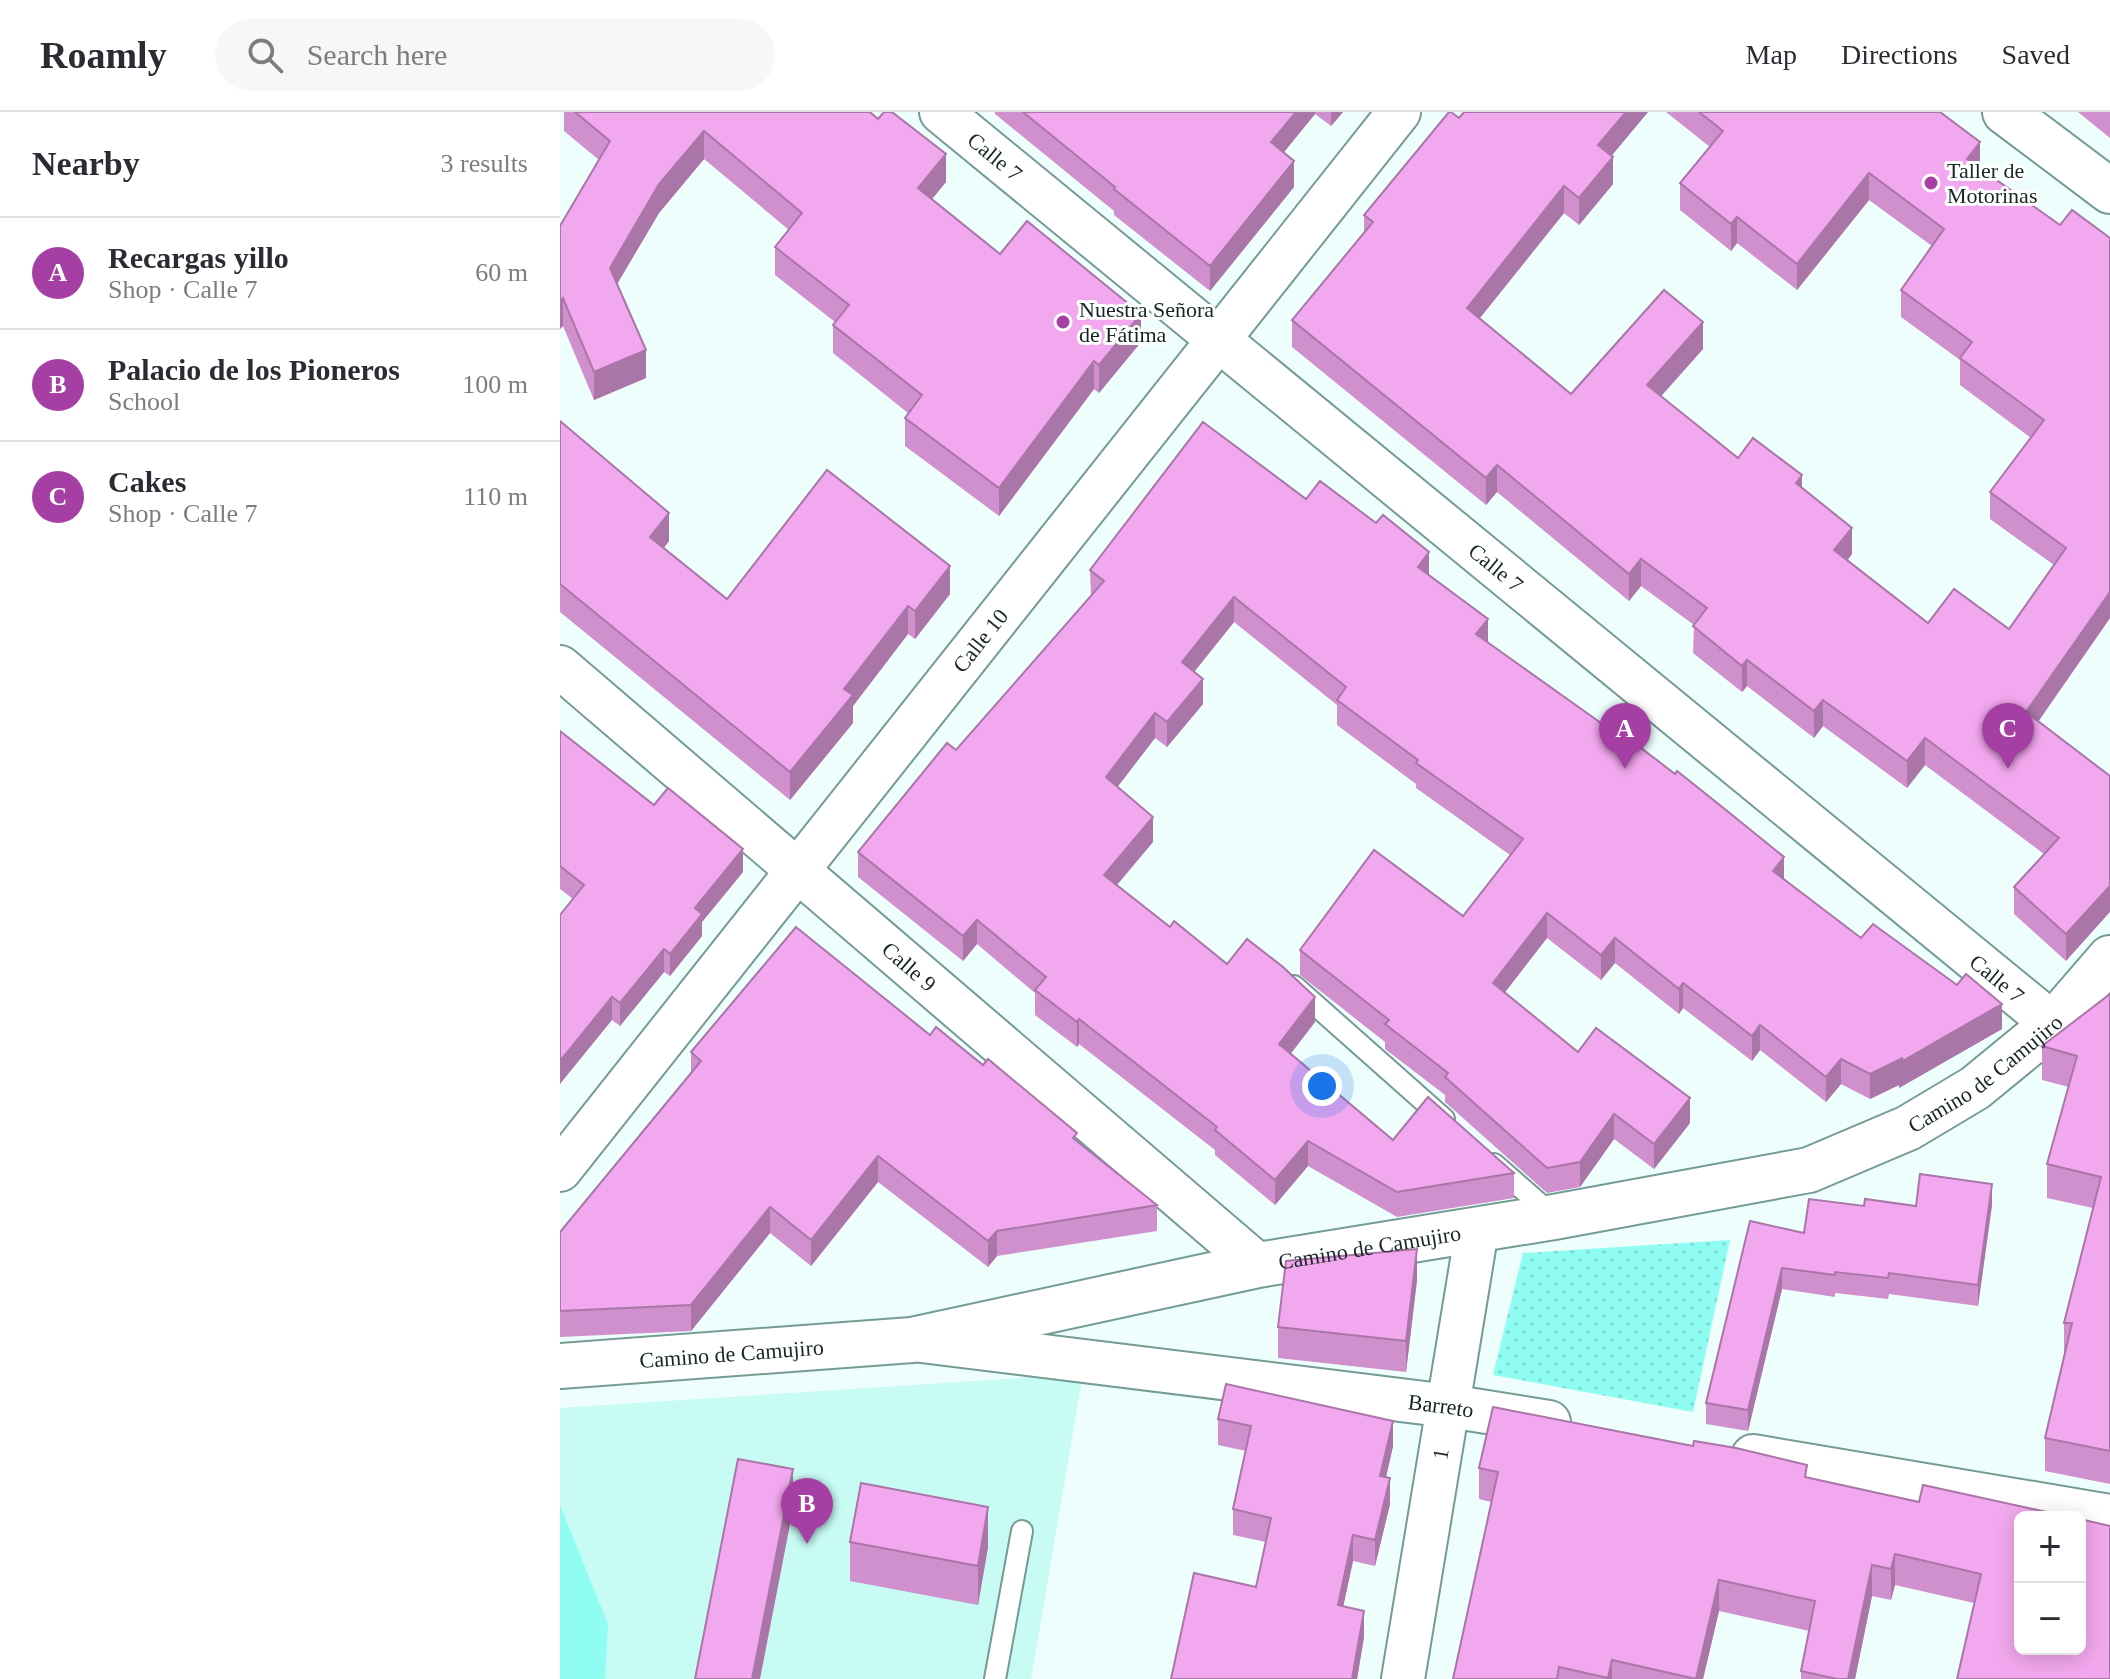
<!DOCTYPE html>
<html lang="en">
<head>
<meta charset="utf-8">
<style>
	body { margin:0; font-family:Georgia,serif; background:#f7f7f7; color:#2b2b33 }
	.controls { position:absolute; right:24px; bottom:24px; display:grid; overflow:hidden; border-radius:12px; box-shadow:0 4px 20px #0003 }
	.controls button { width:72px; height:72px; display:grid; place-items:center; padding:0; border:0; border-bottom:2px solid #e1e1e2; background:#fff; color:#2b2b33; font:40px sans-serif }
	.you { position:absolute; left:762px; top:974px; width:28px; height:28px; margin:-20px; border:6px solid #fff; border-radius:50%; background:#1a73e8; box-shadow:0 0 0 12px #1a73e833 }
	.badge { display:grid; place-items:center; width:52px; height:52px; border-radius:50%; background:#a63fa3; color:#fff; font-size:26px; font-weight:700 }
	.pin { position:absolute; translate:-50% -66px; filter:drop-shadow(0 2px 4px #0008) }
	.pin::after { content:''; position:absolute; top:42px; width:28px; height:24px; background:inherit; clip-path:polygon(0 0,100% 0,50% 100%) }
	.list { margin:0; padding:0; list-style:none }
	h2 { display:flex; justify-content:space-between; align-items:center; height:104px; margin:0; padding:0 32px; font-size:34px }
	h2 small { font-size:26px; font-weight:400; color:#7c7c81 }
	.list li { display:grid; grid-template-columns:52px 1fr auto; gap:24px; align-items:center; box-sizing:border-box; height:112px; padding:0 32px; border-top:2px solid #e1e1e2 }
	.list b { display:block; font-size:30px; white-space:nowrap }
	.list p { margin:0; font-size:26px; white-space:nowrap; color:#7c7c81 }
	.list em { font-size:26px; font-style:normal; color:#7c7c81 }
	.icon { flex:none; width:44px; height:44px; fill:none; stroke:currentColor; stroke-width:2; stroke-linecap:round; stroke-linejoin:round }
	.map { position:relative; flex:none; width:1550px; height:1567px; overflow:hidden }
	header { display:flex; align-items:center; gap:48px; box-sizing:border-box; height:112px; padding:0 40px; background:#fff; border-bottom:2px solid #e1e1e2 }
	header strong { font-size:38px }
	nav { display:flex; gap:44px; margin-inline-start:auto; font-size:28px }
	.search { width:560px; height:72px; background:#f7f7f7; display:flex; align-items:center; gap:20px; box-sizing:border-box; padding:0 28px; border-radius:44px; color:#7c7c81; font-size:30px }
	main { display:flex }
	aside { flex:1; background:#fff }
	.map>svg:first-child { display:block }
</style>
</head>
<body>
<header>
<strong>Roamly</strong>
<div class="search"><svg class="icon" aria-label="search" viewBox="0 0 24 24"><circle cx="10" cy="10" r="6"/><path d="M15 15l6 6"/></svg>Search here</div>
<nav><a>Map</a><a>Directions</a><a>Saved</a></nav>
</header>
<main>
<aside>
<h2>Nearby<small>3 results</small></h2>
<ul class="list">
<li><span class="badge">A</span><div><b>Recargas yillo</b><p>Shop · Calle 7</p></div><em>60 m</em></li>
<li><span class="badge">B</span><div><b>Palacio de los Pioneros</b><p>School</p></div><em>100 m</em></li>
<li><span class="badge">C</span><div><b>Cakes</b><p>Shop · Calle 7</p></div><em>110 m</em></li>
</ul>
</aside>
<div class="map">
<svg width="1550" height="1567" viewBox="0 0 1550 1567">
	<defs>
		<pattern id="park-dots" width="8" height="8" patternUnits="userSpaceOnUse" patternTransform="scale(2)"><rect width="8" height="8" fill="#90fdf3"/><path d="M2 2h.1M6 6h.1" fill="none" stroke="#7bd9d0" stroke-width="1.8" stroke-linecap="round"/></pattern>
	</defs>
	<rect width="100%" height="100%" fill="#eefefc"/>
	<path fill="#c7fbf4" d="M523 1262 471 1567H0V1296Z"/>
	<path fill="url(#park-dots)" d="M1170 1128 1133 1300 933 1263 963 1141Z"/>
	<path fill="#90fdf3" d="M0 1393 48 1512 45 1567H0Z"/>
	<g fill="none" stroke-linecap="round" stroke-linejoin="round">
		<g stroke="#749b96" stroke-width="24">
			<g id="lane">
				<path d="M734 874 884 1007"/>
				<path d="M934 1052 991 1102"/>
				<path d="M435 1567 462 1419"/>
			</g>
		</g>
		<g stroke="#749b96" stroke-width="46">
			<g id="street">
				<path id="s1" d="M381 0 1493 912"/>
				<path id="s2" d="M0 555 698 1153"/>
				<path id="s3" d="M0 1058 839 0"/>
				<path id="s4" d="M361 1229 889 1294 989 1310"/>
				<path d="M1193 1344 1550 1404"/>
				<path id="s5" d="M843 1567 917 1118"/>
			</g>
		</g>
		<g stroke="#749b96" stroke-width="48">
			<g id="secondary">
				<path d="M1445 0 1550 79"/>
				<path id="s6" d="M0 1254 352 1228 698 1153 994 1105 1249 1058 1348 1016 1415 976 1493 912 1550 846"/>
			</g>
		</g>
		<use href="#lane" stroke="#fff" stroke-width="20"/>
		<use href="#street" stroke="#fff" stroke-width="42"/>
		<use href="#secondary" stroke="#fff" stroke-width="44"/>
	</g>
	<g fill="#d090cd">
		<path d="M4 0H310L386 70 372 87 440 142 581 230 539 281 534 277 439 404 345 334V306L348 301 273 241V213L275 210 215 163V135L229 118 144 47 99 101 57 172 86 266 34 288 3 214 0 217V114L39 48 4 19Z"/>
		<path d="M435 0H783L771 14 755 2 724 40 734 75 650 179 554 103V99L435 2Z"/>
		<path d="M1088 0 1051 44 1053 72 1019 113 1004 101 920 206 1011 282 1143 237 1101 284 1178 346 1242 376 1292 442 1288 448 1368 511 1449 517 1494 453 1430 407V380L1471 326 1400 273V248L1341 205V178L1372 134 1309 88 1237 178 1177 131 1171 139 1120 98V71L1150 35 1106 0H1380L1420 56 1550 506 1478 610 1550 664 1506 849 1454 802V775L1484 742 1365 653 1347 676 1263 614 1254 626 1187 574 1182 580 1133 541 1134 513 1081 474 1069 489 937 380 926 393 732 235V208L804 121V103L899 6Z"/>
		<path d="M1518 0H1550V26Z"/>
		<path d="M0 309 109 429 104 436 167 487 390 482 355 527 348 522 293 594V611L230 688 0 500Z"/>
		<path d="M746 387 869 463 928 531 1224 767 1301 826 1442 917 1339 976V973L1310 987 1281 972 1266 990 1200 938 1192 949 1123 896 1119 902 1055 851 1041 868 987 826 944 880 1018 940 1130 1011 1094 1057 1054 1027 1020 1075 987 1081 885 990V983L825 937V930L740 863V838L903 804 950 743 856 676V672L777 613V593L674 510 634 560 643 592 607 635 595 626 557 675 593 730 557 773 610 815 755 910 731 941 833 1028 954 1061V1086L837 1105 748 1054 715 1093 655 1043V1038L519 932 517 935 475 903V881L417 832 403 849 298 765V740L396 638 531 484 530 458Z"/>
		<path d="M0 619 94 693 183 760 142 810V824L110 864 104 860 60 914 52 908 13 787 0 777Z"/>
		<path d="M1550 882V1372L1485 1359V1326L1504 1243V1211L1533 1096 1487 1086V1052L1509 975 1482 968V934Z"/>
		<path d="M370 923 517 1029 597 1093V1119L437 1144 428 1155 318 1070 251 1154 210 1121 131 1219 0 1225V1120L131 961V940Z"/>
		<path d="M1432 1093 1418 1194 1329 1182 1328 1187 1275 1181V1185L1222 1177 1188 1319 1146 1312V1291L1190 1109 1244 1121 1304 1094Z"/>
		<path d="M857 1168 846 1260 718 1246V1215Z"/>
		<path d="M658 1307 833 1334 826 1366 830 1392 815 1454 793 1449 783 1494 804 1525 797 1567H611L696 1475 706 1430 673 1423V1397L686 1339 658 1333Z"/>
		<path d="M919 1356 1247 1366 1359 1390 1510 1405 1414 1491 1335 1473 1331 1488 1312 1484 1295 1567H1241V1559L1249 1519 1159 1499 1143 1567H893L931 1390 919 1387Z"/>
		<path d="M290 1430 428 1435 418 1493 290 1469Z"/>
	</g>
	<g fill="#a976a7">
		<path d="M736 0H755V2L711 56V30Z"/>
		<path d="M771 0H783L771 14Z"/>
		<path d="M1066 0H1088L1038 60V33Z"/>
		<path d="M144 19V47L99 101 50 184V156L99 72Z"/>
		<path d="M1420 30V56L1407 47Z"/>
		<path d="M386 42V70L358 104V76Z"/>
		<path d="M1053 45V72L1019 113V86Z"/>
		<path d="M734 49V75L650 179V154Z"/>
		<path d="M1309 61V88L1237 178V152Z"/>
		<path d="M1004 74V101L907 222V196Z"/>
		<path d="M1177 105V131L1171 139V112Z"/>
		<path d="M3 186V214L0 217V189Z"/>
		<path d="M581 202V230L539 281V253Z"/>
		<path d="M1143 210V237L1087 300V273Z"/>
		<path d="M86 238V266L34 288V260Z"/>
		<path d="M534 249V277L439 404V376Z"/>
		<path d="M937 353V380L926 393V366Z"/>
		<path d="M1242 363V390L1236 371Z"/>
		<path d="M109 401V429L90 453V425Z"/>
		<path d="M1292 416V442L1274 465V438Z"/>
		<path d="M869 440V465L858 455Z"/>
		<path d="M1081 447V474L1069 489V462Z"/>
		<path d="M390 454V482L355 527V499Z"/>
		<path d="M1550 480V506L1466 627V600Z"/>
		<path d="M674 485V510L622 575V550Z"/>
		<path d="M348 494V522L293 594V611L230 688V660L284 577Z"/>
		<path d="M928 507V532L916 522Z"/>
		<path d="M1187 548V574L1182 580V554Z"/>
		<path d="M643 567V592L607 635V610Z"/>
		<path d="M1263 588V614L1254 626V599Z"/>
		<path d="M595 601V626L546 690V665Z"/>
		<path d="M1365 626V653L1347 676V649Z"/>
		<path d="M593 705V730L544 788V763Z"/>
		<path d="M183 737V760L142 810V824L110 864V842L135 796Z"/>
		<path d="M1224 745V770L1213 759Z"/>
		<path d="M1550 774V800L1506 849V822Z"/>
		<path d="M987 801V826L933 896V871Z"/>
		<path d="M417 808V832L403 849V824Z"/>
		<path d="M1055 826V851L1041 868V843Z"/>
		<path d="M104 837V860L60 914V891Z"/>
		<path d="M1123 871V896L1119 902V877Z"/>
		<path d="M52 885V908L0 972V949Z"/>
		<path d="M755 885V910L719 957V932Z"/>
		<path d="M1442 892V917L1339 976V973L1310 987V962Z"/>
		<path d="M519 907V932L517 935V910Z"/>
		<path d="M1200 913V938L1192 949V924Z"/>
		<path d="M1281 947V972L1266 990V965Z"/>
		<path d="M1130 986V1011L1094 1057V1032Z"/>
		<path d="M1054 1002V1027L1020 1075V1050Z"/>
		<path d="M748 1029V1054L715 1093V1068Z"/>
		<path d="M318 1044V1070L251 1154V1128Z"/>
		<path d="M1432 1072V1093L1418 1194V1173Z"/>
		<path d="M210 1095V1121L131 1219V1193Z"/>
		<path d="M437 1119V1144L428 1155V1129Z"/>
		<path d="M857 1137V1168L846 1260V1229Z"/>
		<path d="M1222 1156V1177L1188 1319V1298Z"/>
		<path d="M833 1309V1334L820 1390V1364Z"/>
		<path d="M233 1357V1397L200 1567H192Z"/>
		<path d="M830 1366V1392L815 1454V1428Z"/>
		<path d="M428 1395V1435L418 1493V1454Z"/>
		<path d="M793 1423V1449L778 1519V1493Z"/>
		<path d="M1335 1442V1473L1331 1488V1457Z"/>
		<path d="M1312 1453V1484L1295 1567H1288Z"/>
		<path d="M1159 1468V1499L1143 1567H1136Z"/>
		<path d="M804 1499V1525L797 1567H792Z"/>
		<path d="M1052 1548V1567H1048V1566Z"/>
	</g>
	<g fill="#f2a8ee" stroke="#a976a7" stroke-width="2">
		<path d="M15 0H310L318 7 324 0H332L386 42 358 76 440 142 467 109 581 202 539 253 534 249 439 376 345 306 362 283 273 213 289 193 215 135 242 101 144 19 99 72 50 156 86 238 34 260 3 186 0 189V114L50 29Z"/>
		<path d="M463 0H736L711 30 734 49 650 154 554 77 555 75Z"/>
		<path d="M889 0H891L899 6 904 0H1066L1038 33 1053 45 1019 86 1004 74 907 196 1011 282 1104 178 1143 210 1087 273 1178 346 1193 326 1242 363 1236 371 1292 416 1274 438 1368 511 1394 477 1449 517 1506 436 1430 380 1484 308 1400 246 1412 230 1341 178 1384 117 1309 61 1237 152 1177 105 1171 112 1120 71 1163 19 1139 0H1380L1420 30 1407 47 1500 113 1512 98 1550 126V480L1466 600 1550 664V774L1506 822 1454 775 1499 726 1365 626 1347 649 1263 588 1254 599 1187 548 1182 554 1133 514 1147 496 1081 447 1069 462 937 353 926 366 732 208 813 110 804 103Z"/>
		<path d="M0 309 109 401 90 425 167 487 267 358 390 454 355 499 348 494 284 577 293 583 230 660 0 472Z"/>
		<path d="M643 310 746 387 760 369 816 411 823 403 869 440 858 455 928 507 916 522 1048 616 1051 613 1115 662 1117 659 1161 694 1224 745 1213 759 1301 826 1313 812 1397 873 1406 862 1442 892 1339 951 1343 946 1310 962 1281 947 1266 965 1200 913 1192 924 1123 871 1119 877 1055 826 1041 843 987 801 933 871 1018 940 1036 916 1130 986 1094 1032 1054 1002 1020 1050 987 1056 885 965 888 961 825 912 829 908 740 838 814 738 903 804 963 727 856 651 858 648 777 588 786 575 674 485 622 550 643 567 607 610 595 601 546 665 593 705 544 763 610 815 614 809 667 852 687 827 723 855 755 885 719 932 833 1028 868 985 954 1061 837 1080 748 1029 715 1068 655 1018 657 1015 519 907 517 910 475 878 486 865 417 808 403 824 298 740 387 631 396 638 544 469 530 458Z"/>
		<path d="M0 619 94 693 108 676 183 737 135 796 142 802 110 842 104 837 60 891 52 885 0 949V803L24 773 0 754Z"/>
		<path d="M236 815 370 923 376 915 423 953 428 947 517 1021 513 1026 597 1093 437 1119 428 1129 318 1044 251 1128 210 1095 131 1193 0 1199V1120L141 949 131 940Z"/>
		<path d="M1550 882V1339L1485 1326 1512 1211H1504L1541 1065 1487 1052 1517 944 1482 934Z"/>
		<path d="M1360 1062 1432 1072 1418 1173 1329 1161 1328 1166 1275 1160V1163L1222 1156 1188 1298 1146 1291 1190 1109 1244 1121 1249 1087 1304 1094 1305 1087 1356 1094Z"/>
		<path d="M857 1137 846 1229 718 1215 726 1149Z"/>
		<path d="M666 1272 833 1309 820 1364 830 1366 815 1428 793 1423 778 1493 804 1499 792 1567H611L634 1461 696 1475 711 1406 673 1397 691 1314 658 1307Z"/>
		<path d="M933 1295 1133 1334 1134 1329 1176 1336 1247 1353 1245 1365 1359 1390 1363 1373 1510 1405H1460V1537H1520V1407L1550 1414V1567H1397L1421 1462 1335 1442 1331 1457 1312 1453 1288 1567H1277L1241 1559 1255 1489 1159 1468 1136 1567 1052 1548 1048 1566 999 1555 997 1567H893L938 1360 919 1356Z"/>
		<path d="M178 1347 233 1357 192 1567H135Z"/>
		<path d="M301 1371 428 1395 418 1454 290 1430Z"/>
	</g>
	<g fill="#a63fa3" stroke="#fff" stroke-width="3">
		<circle cx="1371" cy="71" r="8"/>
		<circle cx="503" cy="210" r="8"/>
	</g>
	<g text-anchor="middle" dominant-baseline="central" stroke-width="6" stroke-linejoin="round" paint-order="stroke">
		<g font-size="22" fill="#162624" stroke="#fff">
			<text stroke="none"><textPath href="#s1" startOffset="70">Calle 7</textPath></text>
			<text stroke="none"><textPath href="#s1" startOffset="718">Calle 7</textPath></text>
			<text stroke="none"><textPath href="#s3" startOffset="676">Calle 10</textPath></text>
			<text stroke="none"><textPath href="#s2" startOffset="460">Calle 9</textPath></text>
			<text stroke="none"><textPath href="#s1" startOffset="1366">Calle 7</textPath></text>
			<text stroke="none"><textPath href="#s6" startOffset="1468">Camino de Camujiro</textPath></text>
			<text stroke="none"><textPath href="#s6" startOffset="820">Camino de Camujiro</textPath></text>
			<text stroke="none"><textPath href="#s6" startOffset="172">Camino de Camujiro</textPath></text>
			<text stroke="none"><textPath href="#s4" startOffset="524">Barreto</textPath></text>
			<text stroke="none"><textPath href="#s5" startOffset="228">1</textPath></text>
		</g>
		<g font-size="22" fill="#162624" stroke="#fff" text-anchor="start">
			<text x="1387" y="58">Taller de<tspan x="1387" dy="25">Motorinas</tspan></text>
			<text x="519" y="197">Nuestra Señora<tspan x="519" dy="25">de Fátima</tspan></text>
		</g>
	</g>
</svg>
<div class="controls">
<button>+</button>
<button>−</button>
</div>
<div class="you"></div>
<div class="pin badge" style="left:1065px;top:657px">A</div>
<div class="pin badge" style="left:247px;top:1432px">B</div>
<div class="pin badge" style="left:1448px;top:657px">C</div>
</div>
</main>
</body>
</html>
